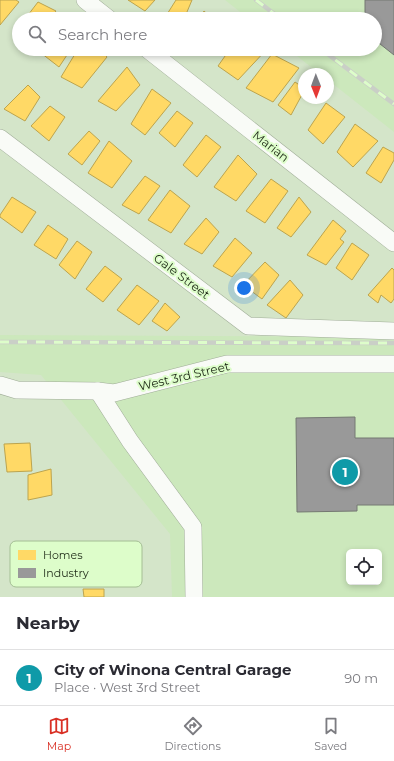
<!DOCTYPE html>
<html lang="en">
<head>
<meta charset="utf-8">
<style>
	body { margin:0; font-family:Montserrat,sans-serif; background:#f2f2f3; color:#2b2b33 }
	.controls { position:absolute; right:12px; bottom:12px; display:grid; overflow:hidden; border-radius:6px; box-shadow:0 2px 6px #0003 }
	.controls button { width:36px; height:36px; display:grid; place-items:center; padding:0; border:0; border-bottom:1px solid #e1e1e2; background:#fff; color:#2b2b33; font:20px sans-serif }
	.compass { position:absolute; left:298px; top:68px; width:36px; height:36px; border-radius:50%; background:#fff; box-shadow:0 2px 6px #0003; rotate:179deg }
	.you { position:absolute; left:244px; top:288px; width:14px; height:14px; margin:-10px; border:3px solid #fff; border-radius:50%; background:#1a73e8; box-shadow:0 0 0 6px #1a73e833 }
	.badge { display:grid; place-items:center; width:26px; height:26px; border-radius:50%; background:#d93025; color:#fff; font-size:13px; font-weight:700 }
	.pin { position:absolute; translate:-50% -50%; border:2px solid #fff; box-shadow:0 1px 4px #0006 }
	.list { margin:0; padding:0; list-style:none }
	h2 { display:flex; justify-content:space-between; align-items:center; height:52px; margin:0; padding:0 16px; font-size:17px }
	h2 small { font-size:13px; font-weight:400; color:#7c7c81 }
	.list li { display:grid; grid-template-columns:26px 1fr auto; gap:12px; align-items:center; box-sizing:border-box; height:56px; padding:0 16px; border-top:1px solid #e1e1e2 }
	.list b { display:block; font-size:15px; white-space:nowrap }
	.list p { margin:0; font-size:13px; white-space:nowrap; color:#7c7c81 }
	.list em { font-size:13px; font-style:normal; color:#7c7c81 }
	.icon { flex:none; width:22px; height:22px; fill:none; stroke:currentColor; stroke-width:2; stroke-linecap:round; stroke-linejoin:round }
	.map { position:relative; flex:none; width:394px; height:597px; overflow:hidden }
	.search { position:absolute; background:#fff; box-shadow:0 2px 6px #0003; left:12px; right:12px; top:12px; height:44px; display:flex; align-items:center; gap:10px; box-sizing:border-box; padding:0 14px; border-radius:22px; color:#7c7c81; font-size:15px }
	.sheet { height:108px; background:#fff }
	nav { display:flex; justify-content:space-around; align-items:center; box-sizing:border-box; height:56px; border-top:1px solid #e1e1e2; background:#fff; font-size:11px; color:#7c7c81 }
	nav a { display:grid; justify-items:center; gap:2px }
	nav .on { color:#d93025 }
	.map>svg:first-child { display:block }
</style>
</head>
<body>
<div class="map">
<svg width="394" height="597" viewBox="0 0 394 597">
	<rect width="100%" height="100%" fill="#d4e5c9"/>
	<g fill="#cce8bc" fill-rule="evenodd">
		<path d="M225 0H394V132L328 80V74H320L288 49H375V19H249Z"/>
		<path d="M0 335 394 337V597H172L170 534 41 375 0 372ZM349 552H379V582H349Z"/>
	</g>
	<g fill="#ffd966" stroke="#bca44e">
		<path d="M0 0H16L19 2 0 25Z"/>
		<path d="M128 0H155L145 11Z"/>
		<path d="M176 0H192L184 19H164Z"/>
		<path d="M38 2 56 11 49 19H25Z"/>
		<path d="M204 11 213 19H198Z"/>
		<path d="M44 49H71L59 67 41 53Z"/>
		<path d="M78 49H100L107 57 82 88 61 77Z"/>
		<path d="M230 49H267L238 80 218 66Z"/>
		<path d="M272 54 299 68 273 102 246 88Z"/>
		<path d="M127 67 140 85 116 111 98 101Z"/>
		<path d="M295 82 304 88V91L291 115 278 105Z"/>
		<path d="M28 85 40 97 25 121 4 109Z"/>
		<path d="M152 89 171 103 145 135 131 124Z"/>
		<path d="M326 103 345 117 323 144 308 130Z"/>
		<path d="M50 106 65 117 49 141 31 126Z"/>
		<path d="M177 111 193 123 175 147 159 133Z"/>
		<path d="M355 124 378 141 353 167 337 152Z"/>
		<path d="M89 131 100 141 82 165 68 154Z"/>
		<path d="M206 135 221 147 197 177 183 165Z"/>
		<path d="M109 141 132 161 112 188 88 173Z"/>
		<path d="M383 147 394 153V160L381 183 366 173Z"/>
		<path d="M238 155 257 174 236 201 214 187Z"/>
		<path d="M145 176 160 186 139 214 122 205Z"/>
		<path d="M271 179 288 191 265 223 246 211Z"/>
		<path d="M170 190 190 206 171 233 148 220Z"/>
		<path d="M12 197 36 212 22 233 0 217V215Z"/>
		<path d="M299 197 311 212 291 237 277 228Z"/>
		<path d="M206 218 219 232 202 254 184 244Z"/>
		<path d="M333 220 346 231 340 239 344 242 326 265 307 255Z"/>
		<path d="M48 225 68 239 56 259 34 245Z"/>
		<path d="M235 238 252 253 232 277 213 266Z"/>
		<path d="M77 241 92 252 75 279 59 265Z"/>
		<path d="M352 243 369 255 352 280 336 268Z"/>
		<path d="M265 262 279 275 262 299 243 285Z"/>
		<path d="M105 266 122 279 103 302 86 289Z"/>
		<path d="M392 268 394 270V299L391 303 381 295 378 303 368 295Z"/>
		<path d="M290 280 303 295 286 318 267 305Z"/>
		<path d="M137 285 159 301 139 325 117 310Z"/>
		<path d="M165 303 180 317 167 331 152 321Z"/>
		<path d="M30 443 32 471 7 472 4 444Z"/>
		<path d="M51 469 52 495 28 500V475Z"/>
		<path d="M83 589H104V597H84Z"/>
	</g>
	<g fill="#999" stroke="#747872">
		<path d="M365 0H394V55L375 40V19H365Z"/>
		<path d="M355 417V438H394V505H357V511L297 512 296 418Z"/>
	</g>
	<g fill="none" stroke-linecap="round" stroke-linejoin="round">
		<g stroke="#a0ad98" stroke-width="18">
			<g id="street">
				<path d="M85 0 109 19"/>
				<path d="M147 49 394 243"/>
				<path d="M0 138 248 326 394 331"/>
				<path d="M0 385 17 390 98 391 114 393 227 364H394"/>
				<path d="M98 391 130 441 193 527 194 597"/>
			</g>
		</g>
		<use href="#street" stroke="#f9fbf7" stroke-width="17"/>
		<g stroke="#cacfc7" stroke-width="4.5">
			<g id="rail">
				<path d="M256 0 281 19"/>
				<path d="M321 49 394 104"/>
				<path d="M0 342 394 343"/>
			</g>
		</g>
		<use href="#rail" stroke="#ddfdca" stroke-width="3" stroke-dasharray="9" stroke-linecap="butt"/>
	</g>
	<g text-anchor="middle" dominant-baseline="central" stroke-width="4" stroke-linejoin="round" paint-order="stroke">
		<g font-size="12" fill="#1e2a17" stroke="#ddfdca">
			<text transform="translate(271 146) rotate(38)">Marian</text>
			<text transform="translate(182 276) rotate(37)">Gale Street</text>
			<text transform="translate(184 376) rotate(-13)">West 3rd Street</text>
		</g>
	</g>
	<rect x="10" y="541" width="132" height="46" rx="6" fill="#ddfdca" stroke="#a4be94" stroke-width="1"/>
	<rect x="18" y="550" width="18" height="10" fill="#ffd966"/>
	<rect x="18" y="568" width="18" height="10" fill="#999"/>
	<g font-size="11" fill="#1e2a17">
		<text x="43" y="559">Homes</text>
		<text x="43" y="577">Industry</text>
	</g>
</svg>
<div class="controls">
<button><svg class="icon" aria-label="locate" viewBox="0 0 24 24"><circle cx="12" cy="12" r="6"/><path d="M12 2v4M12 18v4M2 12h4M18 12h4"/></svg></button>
</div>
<svg class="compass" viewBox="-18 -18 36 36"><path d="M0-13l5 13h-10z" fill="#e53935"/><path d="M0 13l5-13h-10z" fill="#7c7c81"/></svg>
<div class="you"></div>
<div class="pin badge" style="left:345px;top:472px;background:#0f9aa8">1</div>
<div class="search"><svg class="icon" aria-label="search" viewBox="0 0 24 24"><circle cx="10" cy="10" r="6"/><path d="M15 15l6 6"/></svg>Search here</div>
</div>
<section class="sheet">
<h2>Nearby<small></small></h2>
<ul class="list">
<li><span class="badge" style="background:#0f9aa8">1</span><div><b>City of Winona Central Garage</b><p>Place · West 3rd Street</p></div><em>90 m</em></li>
</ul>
</section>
<nav>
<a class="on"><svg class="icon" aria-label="map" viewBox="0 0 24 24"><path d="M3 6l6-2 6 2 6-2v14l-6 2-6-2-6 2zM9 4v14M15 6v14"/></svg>Map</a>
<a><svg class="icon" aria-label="directions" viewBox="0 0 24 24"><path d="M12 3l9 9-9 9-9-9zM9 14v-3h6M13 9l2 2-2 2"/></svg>Directions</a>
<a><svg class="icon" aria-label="saved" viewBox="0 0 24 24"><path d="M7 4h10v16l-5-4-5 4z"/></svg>Saved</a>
</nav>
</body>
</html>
